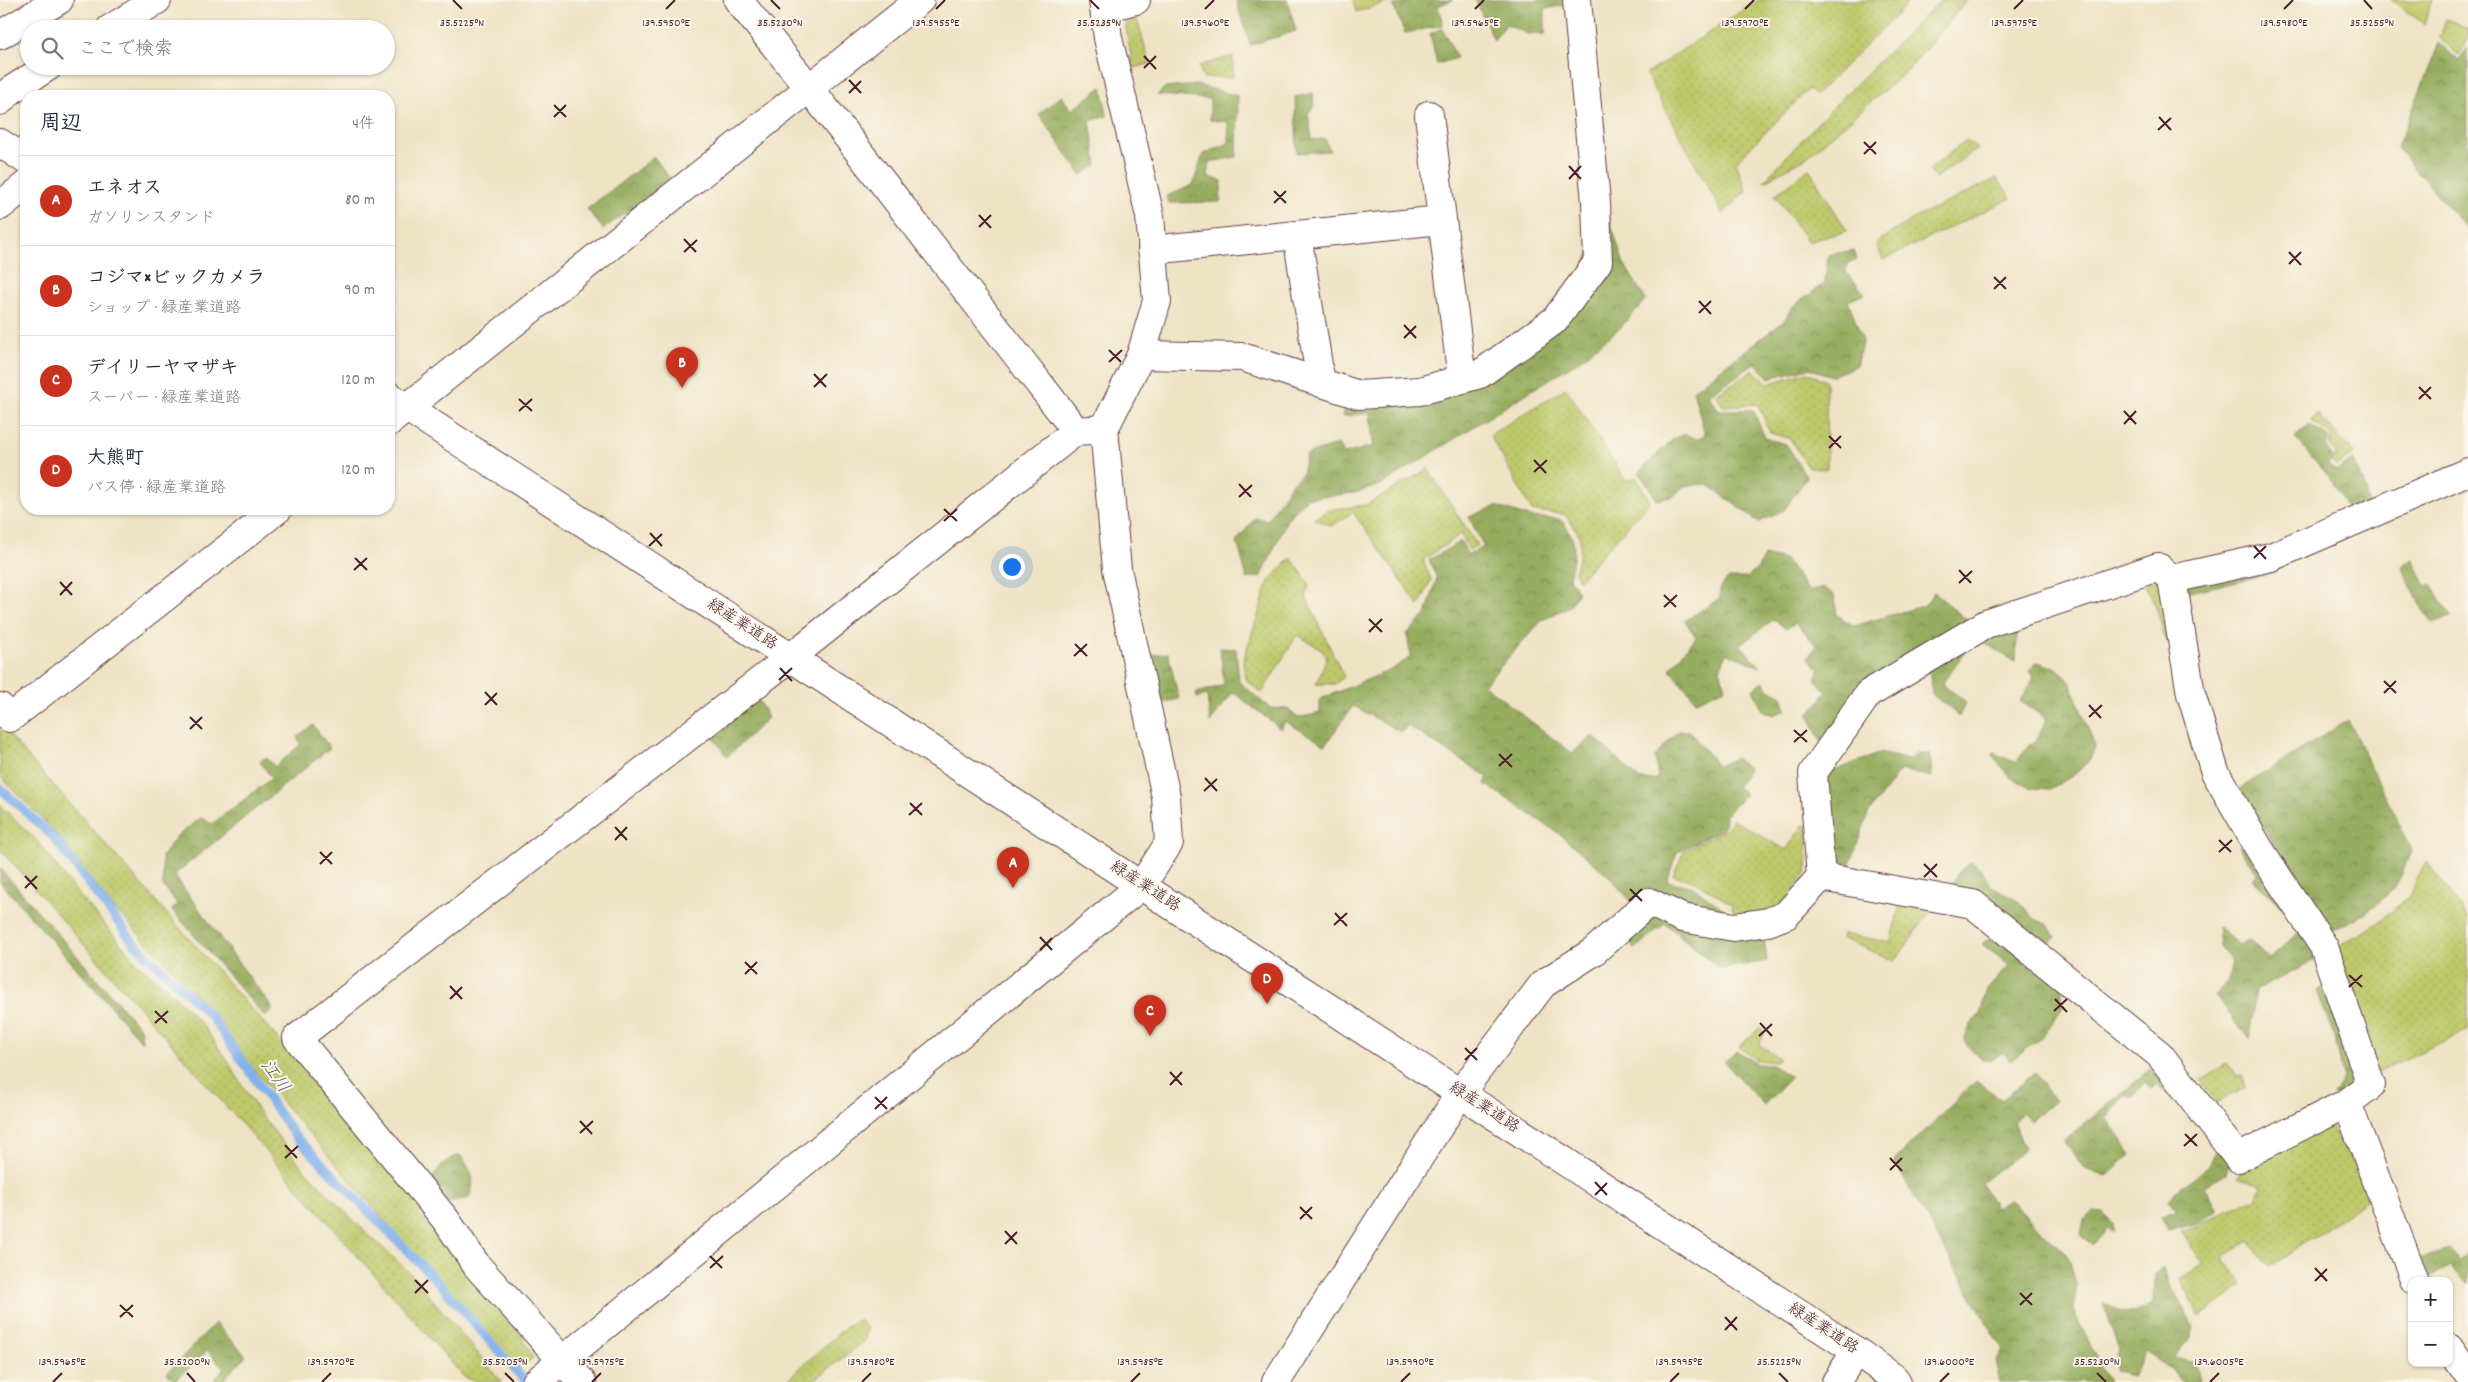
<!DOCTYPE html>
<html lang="ja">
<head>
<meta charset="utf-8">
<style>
	body { margin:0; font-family:Dekko,"Klee One",sans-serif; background:#f2f2f3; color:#1f2937 }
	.controls { position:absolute; right:15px; bottom:15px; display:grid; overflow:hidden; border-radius:10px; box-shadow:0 1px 4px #0004 }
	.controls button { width:45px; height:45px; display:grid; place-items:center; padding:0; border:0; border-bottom:1px solid #e0e1e3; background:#fff; color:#1f2937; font:25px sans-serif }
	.you { position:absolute; left:1011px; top:566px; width:18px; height:18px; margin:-12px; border:4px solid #fff; border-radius:50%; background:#1a73e8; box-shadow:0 0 0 8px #1a73e833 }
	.badge { display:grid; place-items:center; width:32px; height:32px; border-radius:50%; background:#c8321e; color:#fff; font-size:16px; font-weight:700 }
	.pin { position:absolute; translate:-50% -41px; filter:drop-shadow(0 1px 2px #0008) }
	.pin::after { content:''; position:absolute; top:26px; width:18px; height:15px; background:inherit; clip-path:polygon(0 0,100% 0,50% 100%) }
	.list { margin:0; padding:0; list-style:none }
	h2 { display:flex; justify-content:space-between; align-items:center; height:65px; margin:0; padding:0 20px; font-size:21px }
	h2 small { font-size:16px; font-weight:400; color:#747a83 }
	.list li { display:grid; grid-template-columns:32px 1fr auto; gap:15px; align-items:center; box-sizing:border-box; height:90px; padding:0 20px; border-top:1px solid #e0e1e3 }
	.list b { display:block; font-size:19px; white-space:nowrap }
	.list p { margin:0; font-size:16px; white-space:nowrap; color:#747a83 }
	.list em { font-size:16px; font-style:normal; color:#747a83 }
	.icon { flex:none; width:28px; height:28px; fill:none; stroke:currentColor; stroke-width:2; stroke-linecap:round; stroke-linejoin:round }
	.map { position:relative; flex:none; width:2468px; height:1382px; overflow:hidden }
	.search { position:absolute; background:#fff; box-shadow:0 1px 4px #0004; left:20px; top:20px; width:375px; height:55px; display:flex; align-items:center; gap:12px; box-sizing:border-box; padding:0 18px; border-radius:28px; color:#747a83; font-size:19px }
	.panel { position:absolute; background:#fff; box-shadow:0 1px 4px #0004; left:20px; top:90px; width:375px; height:425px; border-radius:20px }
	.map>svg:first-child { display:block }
</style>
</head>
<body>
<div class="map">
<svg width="2468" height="1382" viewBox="0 0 2468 1382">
	<defs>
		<pattern id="grass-dots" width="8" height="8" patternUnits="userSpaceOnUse" patternTransform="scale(1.25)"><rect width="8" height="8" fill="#bdc96b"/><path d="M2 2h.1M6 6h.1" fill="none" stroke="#a4ac5d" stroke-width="1.8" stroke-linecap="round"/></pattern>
		<pattern id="forest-crowns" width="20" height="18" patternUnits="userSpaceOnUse" patternTransform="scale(1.25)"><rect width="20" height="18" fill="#96ad5f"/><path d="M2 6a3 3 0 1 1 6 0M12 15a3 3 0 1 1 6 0" fill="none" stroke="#7c8c4f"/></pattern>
	</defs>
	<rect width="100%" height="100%" fill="#fbf7ec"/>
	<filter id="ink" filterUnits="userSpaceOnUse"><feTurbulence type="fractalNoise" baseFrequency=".02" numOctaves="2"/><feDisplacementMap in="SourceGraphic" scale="10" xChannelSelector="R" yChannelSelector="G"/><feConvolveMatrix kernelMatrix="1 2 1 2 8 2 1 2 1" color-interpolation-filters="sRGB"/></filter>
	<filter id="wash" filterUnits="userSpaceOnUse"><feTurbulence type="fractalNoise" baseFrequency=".0096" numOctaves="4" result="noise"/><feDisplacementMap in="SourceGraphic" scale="20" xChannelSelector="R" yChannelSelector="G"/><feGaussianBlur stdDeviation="1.12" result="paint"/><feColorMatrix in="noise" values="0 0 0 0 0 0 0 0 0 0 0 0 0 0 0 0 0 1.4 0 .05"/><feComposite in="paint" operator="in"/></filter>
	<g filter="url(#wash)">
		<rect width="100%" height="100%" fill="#efe3c5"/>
		<g fill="url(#grass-dots)" stroke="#84744b">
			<path d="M1353 0H1396L1356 12Z"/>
			<path d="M1758 0H1911L1816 95 1809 89 1736 162 1746 191 1723 214 1646 74Z"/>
			<path d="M1941 0H1967L1909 69 1807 157 1763 182 1825 115Z"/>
			<path d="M1136 15 1150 64 1133 68 1124 17Z"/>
			<path d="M2446 19 2468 28V39L2459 56 2440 38Z"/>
			<path d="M1233 56V77L1203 78 1199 66Z"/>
			<path d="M1966 140 1977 149 1935 178 1929 170Z"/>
			<path d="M1809 169 1847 231 1808 242 1775 195Z"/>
			<path d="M1997 178 2011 198 1883 260 1876 243 1911 220Z"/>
			<path d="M1754 370 1768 384 1807 372 1826 381 1827 469 1809 468 1789 438 1770 433 1758 404 1723 406 1716 394Z"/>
			<path d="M1566 388 1626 481 1636 477 1650 501 1579 580 1575 572C1583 544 1584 536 1564 514L1532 511 1490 435Z"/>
			<path d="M2317 413 2354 454 2336 466 2332 462 2336 454 2329 444 2333 436 2311 421Z"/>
			<path d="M1428 469 1477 545 1469 550 1461 534 1423 560 1431 580 1419 606 1353 512 1332 526 1314 519 1328 510 1366 505Z"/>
			<path d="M1291 558 1309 583 1306 597 1344 677 1335 684H1316L1327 657 1321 649 1297 635 1262 693 1245 679 1243 661 1269 581Z"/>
			<path d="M2161 573 2174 639H2165L2157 609 2145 585Z"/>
			<path d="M0 725 426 1206 419 1214 522 1336 533 1358 515 1371 236 1049 200 999 108 902 55 832 0 776Z"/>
			<path d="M0 805 38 842 65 878 137 963 168 989 204 1027 225 1057 260 1114 304 1169 355 1222 412 1275 502 1382H475L464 1377 0 849Z"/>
			<path d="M1732 819 1786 850 1803 825 1808 826 1807 872 1779 908 1736 916 1731 904 1695 881 1673 875 1684 851 1727 829Z"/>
			<path d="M2426 861 2468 917V1030L2377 1072 2339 947 2381 921 2408 897Z"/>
			<path d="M1900 905 1934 906 1895 961 1841 938 1842 934 1890 942Z"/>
			<path d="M1760 1027 1765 1032 1759 1045 1779 1058 1776 1062 1757 1060 1739 1047Z"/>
			<path d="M2226 1064 2236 1076 2242 1075 2245 1088 2216 1103 2201 1080Z"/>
			<path d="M2329 1123 2339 1144 2348 1141 2368 1200 2270 1267 2249 1241 2223 1258 2243 1285 2200 1317 2181 1279 2204 1264 2181 1232C2208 1225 2228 1204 2255 1200L2263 1187 2237 1177 2250 1163Z"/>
			<path d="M859 1320 867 1328 865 1340 812 1382H790V1377L848 1325Z"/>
		</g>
		<g fill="url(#forest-crowns)" stroke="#706645">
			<path d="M1236 0H1287L1296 31 1250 45Z"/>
			<path d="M1412 0H1453L1438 6 1443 25 1405 33 1393 6Z"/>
			<path d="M1475 0H1565L1566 5 1545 9V34H1528L1506 24 1494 40Z"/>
			<path d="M1442 28 1457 58 1437 64 1430 34Z"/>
			<path d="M2439 43 2459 61 2468 47V230L2397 148Z"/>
			<path d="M1197 85 1238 96 1237 157 1210 162 1208 177 1222 181 1220 202 1169 203 1167 196 1193 185 1203 154 1229 143 1228 122 1210 120V99L1157 95 1164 88Z"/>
			<path d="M1102 87 1107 116 1090 121 1097 165 1081 175 1039 114 1061 96 1072 110Z"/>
			<path d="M1313 93 1314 108 1308 112 1312 140 1325 139 1330 151 1297 153 1295 97Z"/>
			<path d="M654 157 671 180 603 229 587 209Z"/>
			<path d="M1607 211 1624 264 1646 300 1622 326 1580 360 1381 485 1354 493 1307 498 1287 519 1262 576 1247 579 1237 541 1255 518 1268 520 1291 484 1302 474 1306 455 1339 444 1344 454 1373 446 1370 413 1342 416 1345 401 1420 398 1560 322Z"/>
			<path d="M1854 250 1857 259 1847 265 1846 272 1865 294 1848 301 1863 340 1856 366 1832 376 1809 368 1769 378 1756 363 1708 395 1719 410H1753L1765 438 1786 444 1807 477 1784 510 1759 522 1707 484 1684 486 1674 496 1657 500 1639 472 1673 439 1685 434 1696 439 1705 435 1693 390 1784 321 1792 307 1825 283 1828 255Z"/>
			<path d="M2309 425 2329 438 2325 446 2333 457 2328 464 2336 471 2352 460 2363 481 2369 507 2349 511 2333 483 2295 437Z"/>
			<path d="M1496 506 1528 517 1560 519C1579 541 1575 552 1569 578L1578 592 1570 606 1542 620 1484 685 1572 753 1593 736 1640 780 1658 779 1655 757 1678 731H1689L1718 766 1735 758 1749 769 1737 787 1746 794 1726 814 1723 829 1677 852 1667 881 1693 887 1728 912 1636 907 1608 875 1558 833 1485 784 1488 777 1408 726 1401 732 1353 706 1325 745 1285 721 1281 729 1233 692 1210 723 1207 695 1197 698 1196 693 1224 685 1220 648 1236 649 1239 682 1270 708 1288 709 1298 718 1320 713V699L1391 670 1411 657 1407 634 1426 615 1437 578 1429 560 1461 541 1468 555 1484 547 1469 517Z"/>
			<path d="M1764 556 1785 559 1809 592 1823 587 1834 595 1837 615 1854 626 1925 605 1934 592 1968 621 1824 747 1808 715 1827 692 1815 679 1820 670 1808 657 1817 646 1795 623 1786 629 1774 619 1740 645 1761 667 1727 653 1720 669 1725 688 1696 701 1670 669 1696 637 1685 621 1720 598V587L1729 578H1747L1758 568Z"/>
			<path d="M2413 559 2426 586 2432 584 2451 617 2432 623 2417 600 2402 566Z"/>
			<path d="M2273 561 2276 572 2186 593 2181 581Z"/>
			<path d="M2023 622 2017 636 2016 662 1981 641Z"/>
			<path d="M1969 646 1942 684 1966 702 1959 716 1932 694 1929 668Z"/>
			<path d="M1168 653 1179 699 1161 703 1151 655Z"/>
			<path d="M2037 662 2057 668 2070 682 2095 746 2090 760 2074 775 2050 789 2031 788 2010 777 1993 756 1994 753 2016 763 2028 745 2034 744 2047 719 2020 701 2034 678 2029 671Z"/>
			<path d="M1763 681 1770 690 1782 696 1786 710 1774 715 1763 711 1753 690Z"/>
			<path d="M757 697 768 718 727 757 711 734Z"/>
			<path d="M2348 720 2412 850 2395 888 2366 913 2329 932 2239 789Z"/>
			<path d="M313 725 330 748 174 875 273 1009 265 1017 172 910 177 904 163 886 162 856 177 836 201 818 212 824 272 778 260 762 266 757 275 767 301 744 297 737Z"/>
			<path d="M1880 753 1909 760 1916 754H1930L1932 777 1900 770 1868 814 1849 867H1829L1827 774Z"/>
			<path d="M2243 844 2289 914 2253 880 2257 873 2238 846Z"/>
			<path d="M1971 862 1980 868 1990 885 2018 901 2035 919 2048 925 2056 937 2049 943 1974 893 1951 884 1959 872Z"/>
			<path d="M0 868 140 1028 142 1042 0 882Z"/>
			<path d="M1651 909 1763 931 1767 961 1720 969 1665 923 1635 949 1622 935Z"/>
			<path d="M2217 927 2239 945 2248 940 2269 959 2301 930 2313 948 2314 961 2256 990 2249 1039 2215 996 2228 981 2232 962 2219 946Z"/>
			<path d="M1993 936 2061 984 2063 1007 2042 1038 2010 1061 2003 1052 1991 1061 1980 1058 1964 1041 1970 1026 1980 1014 1987 990 2009 965 1982 944Z"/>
			<path d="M2326 986 2357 1084 2333 1097 2343 1077 2335 1038 2317 991Z"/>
			<path d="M1737 1051 1758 1064 1772 1065 1791 1077 1764 1105 1724 1062Z"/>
			<path d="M2156 1065 2208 1130 2156 1084 2151 1090 2145 1083 2133 1097 2125 1096 2106 1118 2131 1155 2107 1176 2085 1168 2063 1141Z"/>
			<path d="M2035 1073 2055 1101 2030 1121 2023 1112 2013 1122 2025 1149 1981 1183 1995 1208 2009 1200 2068 1256 2077 1284 2073 1310 2108 1382H2000L1995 1360 2003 1351 1894 1161 1976 1081 2002 1100Z"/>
			<path d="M2218 1146 2230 1159 2226 1173 2204 1186 2218 1210 2198 1223 2168 1231 2161 1217 2177 1210 2169 1200 2180 1188 2209 1166Z"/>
			<path d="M460 1155C473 1172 476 1179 469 1198L449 1203 430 1184C436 1169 445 1160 460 1155Z"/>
			<path d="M2094 1212 2103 1213 2113 1223V1232L2107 1228 2092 1246 2081 1234 2084 1220Z"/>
			<path d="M2448 1249 2459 1261 2468 1251V1284L2450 1266 2430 1278 2418 1259Z"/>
			<path d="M2162 1268 2193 1327 2189 1339 2174 1357 2195 1362 2199 1382H2181L2171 1369 2145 1352 2132 1376 2115 1371 2118 1346 2103 1303C2126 1315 2132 1318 2154 1302L2155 1274Z"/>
			<path d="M215 1323 246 1356 221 1382H213L224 1368 207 1351 175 1381 167 1373Z"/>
		</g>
		<path fill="#bdc96b" stroke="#84744b" d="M2391 0H2432L2424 24Z"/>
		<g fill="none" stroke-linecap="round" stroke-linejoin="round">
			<path stroke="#82b1ed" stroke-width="9" d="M0 788 53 837 134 943 210 1015 295 1136 436 1280 526 1382"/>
		</g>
	</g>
	<g filter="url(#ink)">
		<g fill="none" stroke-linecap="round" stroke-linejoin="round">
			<g stroke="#633c42" stroke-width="30">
				<g id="minor">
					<path d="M738 0 810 89 1076 431"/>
					<path d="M1104 8 1136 0"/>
					<path d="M110 29 157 0"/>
					<path d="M0 101 10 91 49 66"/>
					<path d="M1429 115 1462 379"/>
					<path d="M0 206 26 185"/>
					<path d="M1297 235 1321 383"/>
					<path d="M1152 250 1441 220"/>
					<path d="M1141 355 1242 357 1359 395 1420 391 1480 374 1555 320 1598 262 1596 202 1577 0"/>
					<path d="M389 422 920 0"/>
					<path d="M2172 579 2271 557 2468 472"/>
					<path d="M0 707 10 718 278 509"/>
					<path d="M2347 1103 2415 1281"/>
					<path d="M2449 1348 2468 1375"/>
					<path d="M536 1382 1142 885"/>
					<path d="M582 1382 477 1266 446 1220 297 1038 791 657 1076 431 1104 429"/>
					<path d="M1276 1382 1461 1092 1543 984 1593 952 1649 902 1682 918 1734 927 1768 922 1786 915 1821 877 1973 904 2160 1055 2238 1158 2347 1103 2371 1085 2324 947 2260 850 2215 772 2191 694 2172 579 2158 567 1986 624 1868 694 1813 773 1821 877"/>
					<path d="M1836 1382 1856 1351"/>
				</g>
			</g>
			<g stroke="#633c42" stroke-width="30">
				<path id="tertiary" d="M1103 0 1108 38 1150 216 1157 301 1141 355 1104 429 1117 569 1166 797 1169 843 1142 885"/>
			</g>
			<g stroke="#633c42" stroke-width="30">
				<g id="secondary">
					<path d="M0 143 26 160"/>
					<path d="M389 396 1856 1351 1894 1378 1897 1382"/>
				</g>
			</g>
			<g stroke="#633c42" stroke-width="30">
				<path id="motorway" d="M0 35 59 0"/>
			</g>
			<use href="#minor" stroke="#fff" stroke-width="28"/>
			<use href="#tertiary" stroke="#fff" stroke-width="28"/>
			<use href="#secondary" stroke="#fff" stroke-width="28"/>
			<use href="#motorway" stroke="#fff" stroke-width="28"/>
		</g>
	</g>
	<path fill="none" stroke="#4a1f2b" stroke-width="2" d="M453 0 462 9M771 0 780 9M1090 0 1099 9M2364 0 2372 9M666 9 675 0M936 9 945 0M1205 9 1214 0M1475 9 1484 0M1745 9 1754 0M2014 9 2023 0M2284 9 2293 0M1144 56 1156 69M1144 68 1156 56M849 80 861 93M849 93 861 81M554 105 566 117M554 117 566 105M2159 117 2171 130M2158 130 2171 118M1864 142 1876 154M1864 154 1876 142M1569 166 1581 179M1569 179 1581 166M1274 191 1286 203M1274 203 1286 191M979 215 991 228M979 227 991 215M684 239 696 252M684 252 697 240M2289 252 2301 265M2289 264 2301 252M1994 277 2006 289M1994 289 2006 277M1699 301 1711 314M1699 313 1711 301M1404 325 1416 338M1404 338 1416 326M1109 350 1121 362M1109 362 1122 350M814 374 826 387M814 387 827 374M2419 387 2431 399M519 399 532 411M2419 399 2431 387M519 411 532 399M2124 411 2136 424M2124 424 2136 411M1829 436 1841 448M1829 448 1841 436M1534 460 1546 473M1534 472 1547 460M1239 484 1251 497M1239 497 1252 485M944 509 957 521M944 521 957 509M650 533 662 546M649 546 662 534M2254 546 2266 559M355 558 367 570M2254 558 2266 546M354 570 367 558M1959 570 1971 583M60 582 72 595M1959 583 1972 571M60 595 72 582M1664 595 1676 607M1664 607 1677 595M1369 619 1382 632M1369 632 1382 619M1075 644 1087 656M1074 656 1087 644M780 668 792 681M779 680 792 668M2384 681 2396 693M485 692 497 705M2384 693 2396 681M485 705 497 693M2089 705 2101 718M190 717 202 729M2089 717 2102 705M190 729 202 717M1794 730 1807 742M1794 742 1807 730M1499 754 1512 767M1499 766 1512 754M1205 778 1217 791M1204 791 1217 779M910 803 922 815M909 815 922 803M615 827 627 840M615 840 627 827M2219 840 2231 852M320 852 332 864M2219 852 2232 840M320 864 332 852M1924 864 1937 877M25 876 37 889M1924 877 1937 864M25 888 37 876M1630 889 1642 901M1629 901 1642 889M1335 913 1347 926M1334 925 1347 913M1040 937 1052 950M1040 950 1052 938M745 962 757 974M745 974 757 962M2349 975 2362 987M450 986 462 999M2349 987 2362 975M450 999 462 987M2055 999 2067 1012M155 1011 167 1023M2054 1011 2067 999M155 1023 168 1011M1760 1023 1772 1036M1759 1036 1772 1024M1465 1048 1477 1060M1465 1060 1477 1048M1170 1072 1182 1085M1170 1085 1182 1072M875 1097 887 1109M875 1109 887 1097M580 1121 592 1134M580 1133 593 1121M2185 1134 2197 1146M285 1145 297 1158M2184 1146 2197 1134M285 1158 298 1146M1890 1158 1902 1171M1890 1170 1902 1158M1595 1182 1607 1195M1595 1195 1607 1183M1300 1207 1312 1219M1300 1219 1312 1207M1005 1231 1017 1244M1005 1244 1017 1232M710 1256 722 1268M710 1268 723 1256M2315 1268 2327 1281M415 1280 428 1293M2315 1281 2327 1269M415 1293 428 1280M2020 1293 2032 1305M120 1305 133 1317M2020 1305 2032 1293M120 1317 133 1305M1725 1317 1737 1330M1725 1330 1737 1317M187 1373 195 1382M505 1373 514 1382M1779 1373 1788 1382M2097 1373 2106 1382M53 1382 62 1373M322 1382 331 1373M592 1382 601 1373M862 1382 871 1373M1131 1382 1140 1373M1401 1382 1410 1373M1670 1382 1679 1373M1940 1382 1949 1373M2210 1382 2219 1373"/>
	<g text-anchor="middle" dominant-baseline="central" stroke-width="4" stroke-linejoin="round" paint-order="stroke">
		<g font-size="16" fill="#4a1f2b" stroke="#fbf7ec">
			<text transform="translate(742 625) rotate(33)">緑産業道路</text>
			<text transform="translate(1145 887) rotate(33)">緑産業道路</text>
			<text transform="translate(1484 1108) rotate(33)">緑産業道路</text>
			<text transform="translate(1823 1329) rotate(33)">緑産業道路</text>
		</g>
		<g font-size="18" font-style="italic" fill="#5e526f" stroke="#fbf7ec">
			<text transform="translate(274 1077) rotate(55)">江川</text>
		</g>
	</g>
	<g font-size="12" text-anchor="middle" fill="#4a1f2b" stroke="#fbf7ec" stroke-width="4" stroke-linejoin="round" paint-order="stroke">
		<text x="666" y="26">139.5950°E</text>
		<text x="936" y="26">139.5955°E</text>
		<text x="1205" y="26">139.5960°E</text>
		<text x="1475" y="26">139.5965°E</text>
		<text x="1745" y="26">139.5970°E</text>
		<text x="2014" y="26">139.5975°E</text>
		<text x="2284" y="26">139.5980°E</text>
		<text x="2372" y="26">35.5255°N</text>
		<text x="462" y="26">35.5225°N</text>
		<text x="780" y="26">35.5230°N</text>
		<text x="1099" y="26">35.5235°N</text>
		<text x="187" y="1365">35.5200°N</text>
		<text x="505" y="1365">35.5205°N</text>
		<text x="1779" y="1365">35.5225°N</text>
		<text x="2097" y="1365">35.5230°N</text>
		<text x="62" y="1365">139.5965°E</text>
		<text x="331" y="1365">139.5970°E</text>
		<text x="601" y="1365">139.5975°E</text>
		<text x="871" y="1365">139.5980°E</text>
		<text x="1140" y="1365">139.5985°E</text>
		<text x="1410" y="1365">139.5990°E</text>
		<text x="1679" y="1365">139.5995°E</text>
		<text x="1949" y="1365">139.6000°E</text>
		<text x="2219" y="1365">139.6005°E</text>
	</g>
</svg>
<div class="controls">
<button>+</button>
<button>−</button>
</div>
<div class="you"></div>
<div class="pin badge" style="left:1013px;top:888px">A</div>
<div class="pin badge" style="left:682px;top:388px">B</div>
<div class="pin badge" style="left:1150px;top:1036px">C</div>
<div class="pin badge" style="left:1267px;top:1004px">D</div>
<div class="search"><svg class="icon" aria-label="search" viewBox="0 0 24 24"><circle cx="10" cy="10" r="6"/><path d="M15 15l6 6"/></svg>ここで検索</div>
<section class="panel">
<h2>周辺<small>4件</small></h2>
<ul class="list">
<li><span class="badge">A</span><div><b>エネオス</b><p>ガソリンスタンド</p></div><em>80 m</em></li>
<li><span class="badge">B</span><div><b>コジマ×ビックカメラ</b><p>ショップ · 緑産業道路</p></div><em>90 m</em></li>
<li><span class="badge">C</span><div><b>デイリーヤマザキ</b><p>スーパー · 緑産業道路</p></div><em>120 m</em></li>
<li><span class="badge">D</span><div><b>大熊町</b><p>バス停 · 緑産業道路</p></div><em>120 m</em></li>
</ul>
</section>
</div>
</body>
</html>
